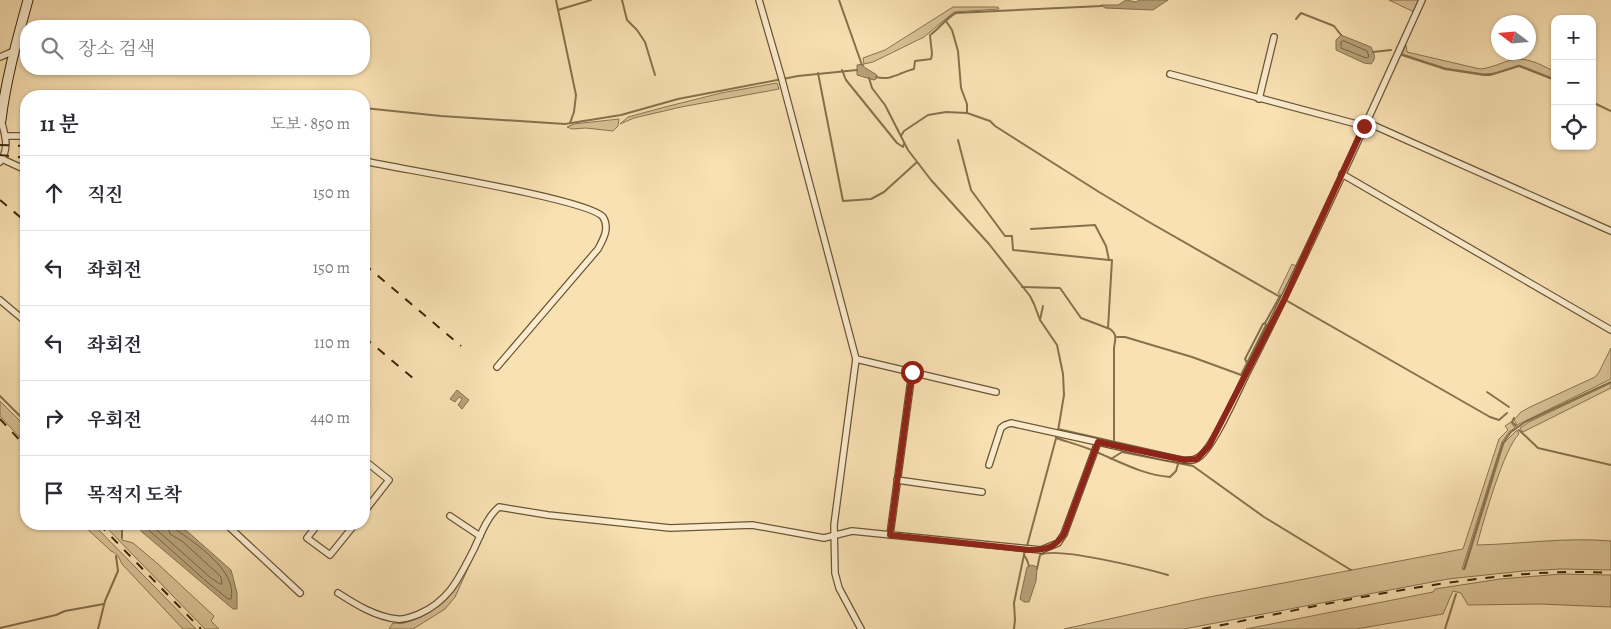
<!DOCTYPE html>
<html lang="ko">
<head>
<meta charset="utf-8">
<style>
	body { margin:0; font-family:Alegreya,"Noto Serif KR",serif; background:#f2f2f3; color:#2b2b33 }
	.controls { position:absolute; right:15px; top:15px; display:grid; overflow:hidden; border-radius:10px; box-shadow:0 1px 4px #0004 }
	.controls button { width:45px; height:45px; display:grid; place-items:center; padding:0; border:0; border-bottom:1px solid #e1e1e2; background:#fff; color:#2b2b33; font:25px sans-serif }
	.compass { position:absolute; left:1491px; top:15px; width:45px; height:45px; border-radius:50%; background:#fff; box-shadow:0 1px 4px #0004; rotate:286deg }
	.stop { position:absolute; width:15px; height:15px; margin:-11px; border:4px solid #8f2418; border-radius:50%; background:#fff }
	.stop.end { background:#8f2418; border-color:#fff; box-shadow:0 1px 5px #0008 }
	.list { margin:0; padding:0; list-style:none }
	h2 { display:flex; justify-content:space-between; align-items:center; height:65px; margin:0; padding:0 20px; font-size:21px }
	h2 small { font-size:16px; font-weight:400; color:#7c7c81 }
	.list li { display:grid; grid-template-columns:32px 1fr auto; gap:15px; align-items:center; box-sizing:border-box; height:75px; padding:0 20px; border-top:1px solid #e1e1e2 }
	.list b { display:block; font-size:19px; white-space:nowrap }
	.list em { font-size:16px; font-style:normal; color:#7c7c81 }
	.icon { flex:none; width:28px; height:28px; fill:none; stroke:currentColor; stroke-width:2; stroke-linecap:round; stroke-linejoin:round }
	.map { position:relative; flex:none; width:1611px; height:629px; overflow:hidden }
	.search { position:absolute; background:#fff; box-shadow:0 1px 4px #0004; left:20px; top:20px; width:350px; height:55px; display:flex; align-items:center; gap:12px; box-sizing:border-box; padding:0 18px; border-radius:20px; color:#7c7c81; font-size:19px }
	.panel { position:absolute; background:#fff; box-shadow:0 1px 4px #0004; left:20px; top:90px; width:350px; height:440px; border-radius:20px }
	.map>svg:first-child { display:block }
</style>
</head>
<body>
<div class="map">
<svg width="1611" height="629" viewBox="0 0 1611 629">
	<rect width="100%" height="100%" fill="#f9e1b3"/>
	<filter id="stains"><feTurbulence type="fractalNoise" baseFrequency=".004" numOctaves="4"/><feColorMatrix values="0 0 0 0 .2 0 0 0 0 .09 0 0 0 0 .02 0 0 0 .5 -.17"/></filter>
	<radialGradient id="worn" r=".72"><stop offset=".6" stop-color="#630" stop-opacity="0"/><stop offset="1" stop-color="#630" stop-opacity=".3"/></radialGradient>
	<g fill="#d9c196" stroke="#8a7450">
		<path d="M1389 0H1419L1414 12Z"/>
		<path d="M953 7H998L999 9 954 12 924 37 873 62 864 64 863 58 885 50Z"/>
		<path d="M1406 45 1407 52 1480 69C1493 68 1504 61 1516 59 1529 58 1544 66 1555 72V79L1519 65 1496 73 1484 74 1445 68 1402 54Z"/>
		<path d="M777 83 779 89 681 107 634 118 620 124 628 117 665 107 721 93Z"/>
		<path d="M619 119 618 126 613 131 586 128 572 129 567 127 574 124Z"/>
		<path d="M1292 264 1296 266 1282 296 1278 293Z"/>
		<path d="M1611 348V379L1517 425 1514 420 1521 412 1530 407 1595 377 1599 372Z"/>
		<path d="M1611 383V388L1523 432 1520 428 1529 422Z"/>
		<path d="M0 401 26 427V444L0 416Z"/>
		<path d="M1511 422 1515 428 1509 432 1502 442 1462 569H1465L1504 443 1517 430 1519 434C1504 448 1483 522 1477 545 1522 544 1566 537 1611 541V570L1561 569 1524 571 1448 579 1184 629H1064L1204 598 1463 549 1499 439 1508 430 1505 426Z"/>
		<path d="M490 520 455 597 445 609 413 629H389L393 623C397 623 400 624 404 623 454 611 469 561 490 520Z"/>
		<path d="M82 524H93L196 629H183L122 564C119 558 118 554 111 551Z"/>
		<path d="M103 524H121L122 540 133 543 158 564 214 616 211 621 219 629H205Z"/>
		<path d="M1562 574 1611 575V607L1540 604 1468 605 1461 593 1453 591 1443 614 1356 629H1246L1433 592 1435 589 1500 579Z"/>
	</g>
	<g fill="#b8a27a" stroke="#86714d">
		<path d="M1126 0 1136 2 1139 0H1168L1153 10 1105 8 1101 5H1118Z"/>
		<path d="M1341 35 1371 47C1374 54 1377 58 1371 64L1364 63 1336 50V40Z"/>
		<path d="M863 64 864 67 877 75 876 79 874 80 857 75V65Z"/>
		<path d="M457 390 469 400 462 409 458 405 462 399 459 397 455 402 450 399Z"/>
		<path d="M137 524H174L188 532 231 570 237 593V609H233L142 532 137 526Z"/>
		<path d="M1032 565 1037 567 1036 581 1029 602H1024L1020 599 1027 567Z"/>
	</g>
	<g fill="none" stroke-linecap="round" stroke-linejoin="round">
		<g stroke="#7a6442" stroke-width="1">
			<path d="M1344 41 1367 51 1369 57 1366 58 1341 48V42Z"/>
			<path d="M142 524 207 582 228 599H231C238 571 195 543 175 529L173 524"/>
			<path d="M150 524 211 578 220 584H222L221 577 217 573 182 541 170 534 167 524"/>
		</g>
		<g stroke="#86714d" stroke-width="2">
			<path d="M556 0 576 95 574 112 570 123"/>
			<path d="M622 0 627 20 637 30 645 42 655 75"/>
			<path d="M839 0 862 65"/>
			<path d="M558 10 591 0"/>
			<path d="M1296 19 1301 13 1334 26 1341 35"/>
			<path d="M946 21 952 30 958 51 961 88 967 104V113L990 121 995 126 1099 192 1149 222 1490 417 1499 420 1507 413"/>
			<path d="M1373 52 1391 50"/>
			<path d="M1402 55 1445 69 1484 75H1490L1519 66 1555 80"/>
			<path d="M842 70 846 80 897 143 903 147 904 144"/>
			<path d="M818 73 843 201 871 199 884 192 917 162"/>
			<path d="M876 77C892 81 900 72 914 69L915 61 931 59 932 54 930 35C939 29 946 18 956 13L1102 6"/>
			<path d="M869 78 872 88 885 105 908 150 931 180 989 244 1030 296 1034 304 1040 320 1057 345 1063 374 1064 395 1058 431 1027 546"/>
			<path d="M1592 102 1611 111"/>
			<path d="M364 108 441 116 565 124 621 115 678 99 798 76 857 70"/>
			<path d="M901 136 904 131 928 115 946 112 967 113"/>
			<path d="M958 140 971 190 1005 236H1012L1013 250 1109 260"/>
			<path d="M1031 229 1095 225 1106 246 1109 260H1112L1108 328"/>
			<path d="M1022 287 1060 288 1081 318 1110 329C1118 335 1115 339 1114 348V442"/>
			<path d="M1040 320 1043 306"/>
			<path d="M1117 337H1125L1192 357 1244 376"/>
			<path d="M1247 363 1266 325 1265 323"/>
			<path d="M1241 375 1247 363 1245 359 1263 324 1265 323 1280 296"/>
			<path d="M1487 392 1509 407"/>
			<path d="M0 396 26 422"/>
			<path d="M1514 418 1512 422 1516 426"/>
			<path d="M1058 429 1186 458"/>
			<path d="M1519 430 1538 448 1611 465"/>
			<path d="M1213 434 1231 400"/>
			<path d="M1056 438C1071 443 1087 447 1101 454 1124 464 1145 475 1170 477L1176 471 1178 464"/>
			<path d="M1111 459 1122 452 1193 466 1264 517 1351 570"/>
			<path d="M122 538V524"/>
			<path d="M1024 555 1027 560 1029 566"/>
			<path d="M1037 569 1040 555C1056 546 1147 569 1168 575"/>
			<path d="M1464 569 1499 455 1503 443 1511 432 1525 422 1611 382"/>
			<path d="M0 628 56 615 65 611 104 604"/>
			<path d="M98 629 105 601 118 571 116 556"/>
			<path d="M1014 629 1015 620 1014 603 1025 550"/>
			<path d="M1445 629 1456 594"/>
		</g>
		<g stroke="#6a5634" stroke-width="8">
			<g id="street">
				<path d="M759 0 781 76 856 359"/>
				<path d="M0 57 14 51"/>
				<path d="M1170 74 1364 126"/>
				<path d="M1259 99 1274 37"/>
				<path d="M1366 122 1611 231"/>
				<path d="M5 136H26"/>
				<path d="M2 159 26 170"/>
				<path d="M364 161C399 169 589 199 603 217 610 228 603 240 598 249L497 367"/>
				<path d="M0 162C10 148 5 135 1 120"/>
				<path d="M1342 174 1611 330"/>
				<path d="M0 300 26 322"/>
				<path d="M364 460 389 480 364 512"/>
				<path d="M989 465 1001 428 1005 425 1011 423 1166 457C1175 458 1190 464 1199 457 1214 447 1239 388 1249 369 1310 248 1366 124 1422 0"/>
				<path d="M897 480 982 492"/>
				<path d="M450 516 480 536"/>
				<path d="M226 524 300 593"/>
				<path d="M318 524 307 538 330 555 355 524"/>
				<path d="M890 535 912 372"/>
				<path d="M338 593C355 604 376 617 397 619 405 620 411 617 419 614 450 600 459 578 474 549 481 534 487 517 499 507L548 515 670 528 752 525 824 538 852 531 1041 550 1058 543 1064 534 1098 442"/>
				<path d="M861 629 839 588 835 573 834 525 856 359 996 392"/>
			</g>
		</g>
		<g stroke="#3b270a" stroke-width="11">
			<path id="secondary" d="M1 120C6 79 17 40 28 0"/>
		</g>
		<use href="#street" stroke="#fbecce" stroke-width="5.5"/>
		<use href="#secondary" stroke="#fbecce" stroke-width="9"/>
		<g stroke="#3b270a" stroke-width="2" stroke-dasharray="9 9" stroke-linecap="butt">
			<path d="M0 145 26 146"/>
			<path d="M0 155 26 158"/>
			<path d="M0 200 26 222"/>
			<path d="M364 264 461 346"/>
			<path d="M364 337 414 379"/>
			<path d="M0 419 26 447"/>
			<path d="M99 524 201 629"/>
			<path d="M1202 629C1277 614 1351 598 1426 586 1487 577 1549 569 1611 573"/>
		</g>
	</g>
	<g fill="none" stroke-linecap="round" stroke-linejoin="round">
		<path stroke="#8f2418" stroke-width="6" d="M912 372 890 535 1029 550C1045 550 1055 548 1064 534L1098 442 1184 460 1197 459 1209 446 1285 298 1364 126"/>
	</g>
	<rect width="100%" height="100%" filter="url(#stains)"/>
	<rect width="100%" height="100%" fill="url(#worn)"/>
</svg>
<div class="controls">
<button>+</button>
<button>−</button>
<button><svg class="icon" aria-label="locate" viewBox="0 0 24 24"><circle cx="12" cy="12" r="6"/><path d="M12 2v4M12 18v4M2 12h4M18 12h4"/></svg></button>
</div>
<svg class="compass" viewBox="-18 -18 36 36"><path d="M0-13l5 13h-10z" fill="#e53935"/><path d="M0 13l5-13h-10z" fill="#7c7c81"/></svg>
<div class="stop" style="left:912px;top:372px"></div>
<div class="stop end" style="left:1364px;top:126px"></div>
<div class="search"><svg class="icon" aria-label="search" viewBox="0 0 24 24"><circle cx="10" cy="10" r="6"/><path d="M15 15l6 6"/></svg>장소 검색</div>
<section class="panel">
<h2>11 분<small>도보 · 850 m</small></h2>
<ul class="list">
<li><svg class="icon" aria-label="ahead" viewBox="0 0 24 24"><path d="M12 20V5M6 11l6-6 6 6"/></svg><div><b>직진</b></div><em>150 m</em></li>
<li><svg class="icon" aria-label="left" viewBox="0 0 24 24"><path d="M17 20v-9H6M10 6l-5 5 5 5"/></svg><div><b>좌회전</b></div><em>150 m</em></li>
<li><svg class="icon" aria-label="left" viewBox="0 0 24 24"><path d="M17 20v-9H6M10 6l-5 5 5 5"/></svg><div><b>좌회전</b></div><em>110 m</em></li>
<li><svg class="icon" aria-label="right" viewBox="0 0 24 24"><path d="M7 20v-9h11M14 6l5 5-5 5"/></svg><div><b>우회전</b></div><em>440 m</em></li>
<li><svg class="icon" aria-label="arrive" viewBox="0 0 24 24"><path d="M6 21V4h12l-3 4 3 4H6"/></svg><div><b>목적지 도착</b></div></li>
</ul>
</section>
</div>
</body>
</html>
